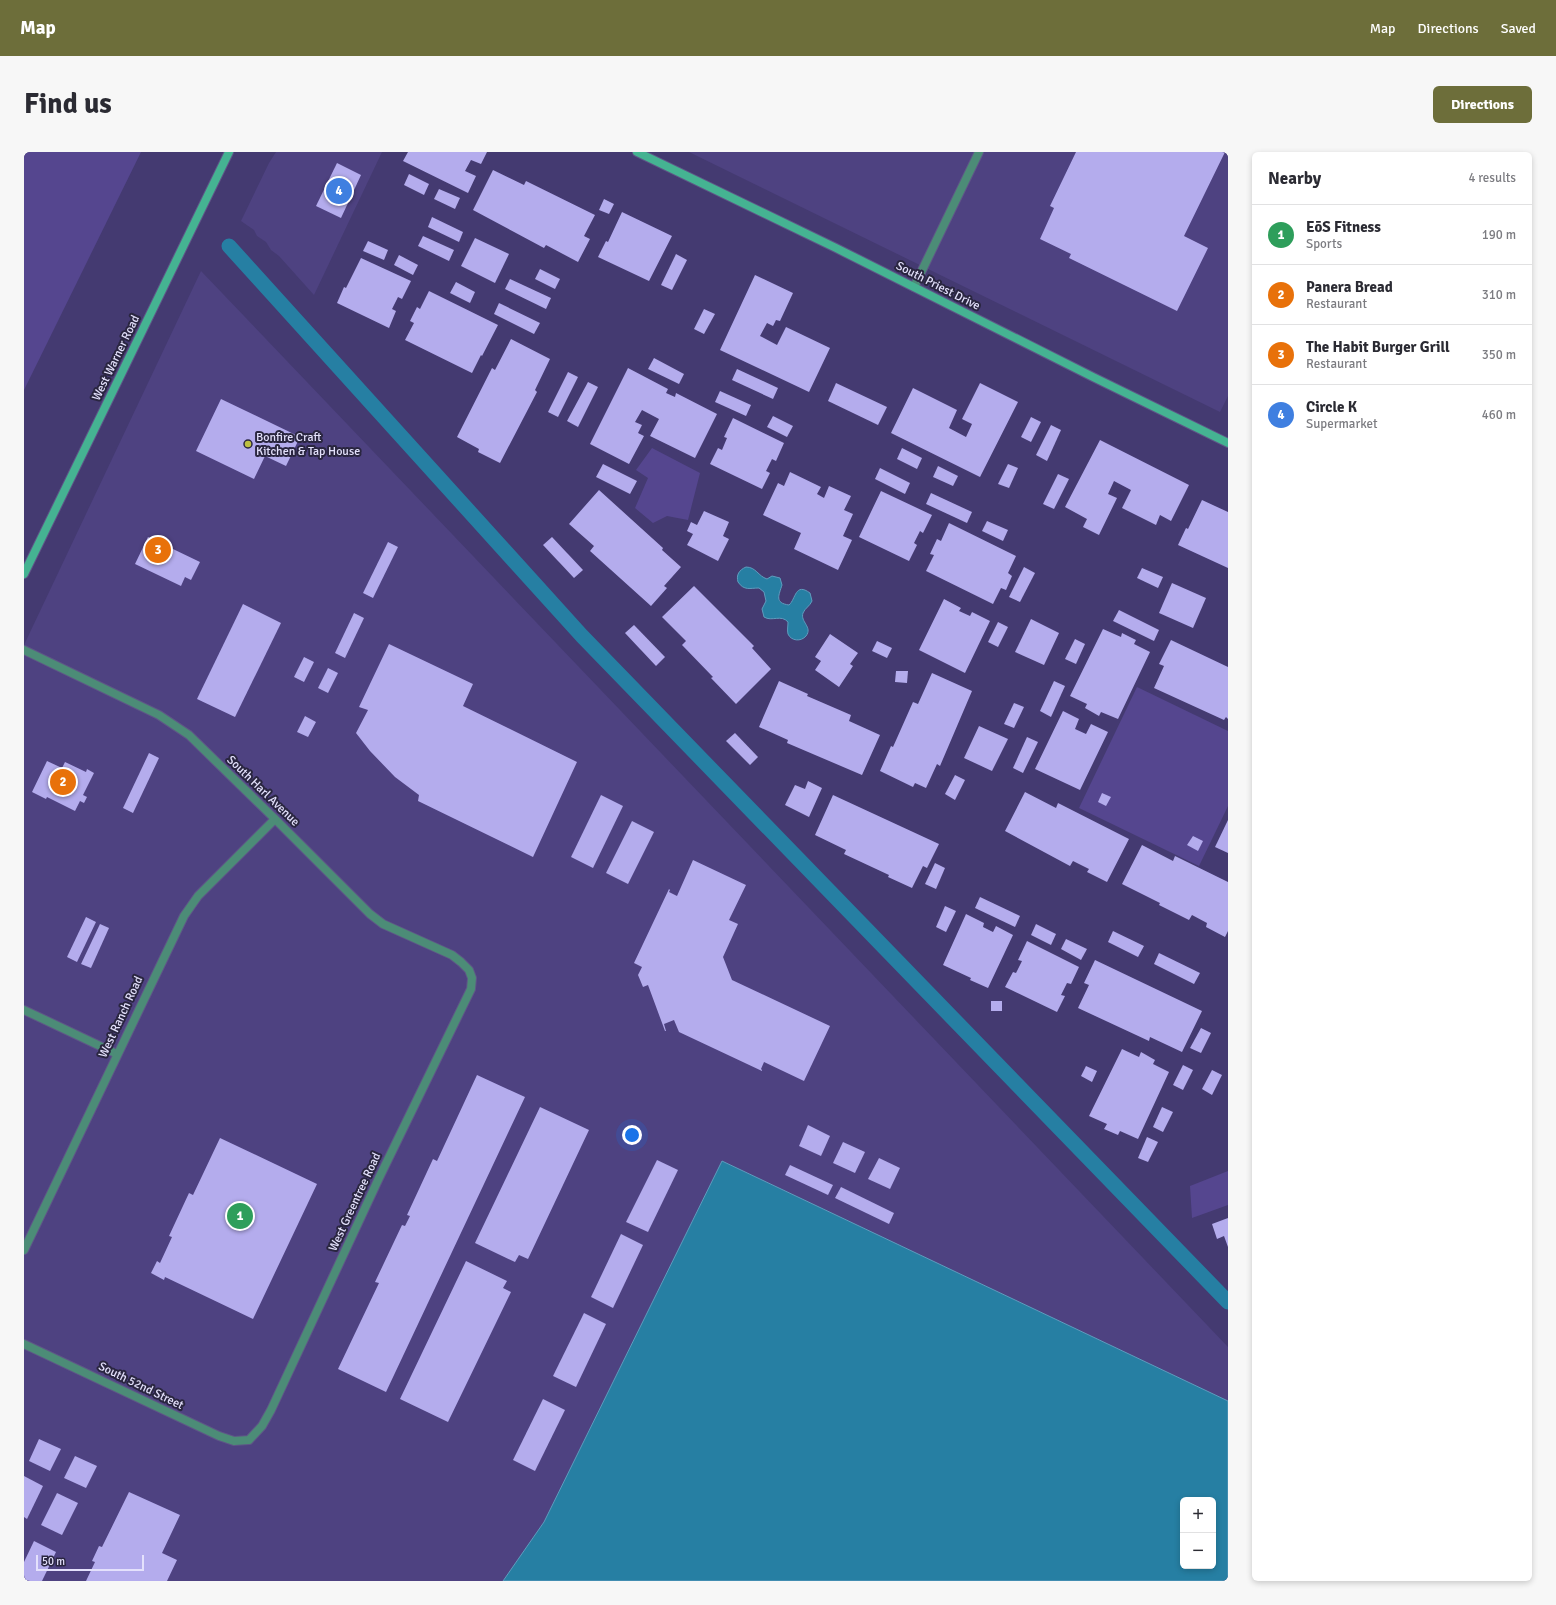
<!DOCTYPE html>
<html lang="en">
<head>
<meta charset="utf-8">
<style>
	body { margin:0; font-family:Signika,sans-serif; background:#f7f7f7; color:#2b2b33 }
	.controls { position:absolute; right:12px; bottom:12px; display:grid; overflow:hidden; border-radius:6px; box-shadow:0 2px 6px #0003 }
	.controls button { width:36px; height:36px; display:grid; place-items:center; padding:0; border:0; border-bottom:1px solid #e1e1e2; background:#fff; color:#2b2b33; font:20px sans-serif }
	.scale { position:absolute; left:12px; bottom:10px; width:108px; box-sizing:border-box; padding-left:4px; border:2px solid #e4e1fc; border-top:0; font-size:11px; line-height:14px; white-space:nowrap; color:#e4e1fc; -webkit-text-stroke:3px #2a2640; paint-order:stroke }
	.you { position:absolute; left:608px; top:983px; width:14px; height:14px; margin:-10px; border:3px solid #fff; border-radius:50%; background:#1a73e8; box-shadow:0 0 0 6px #1a73e833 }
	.badge { display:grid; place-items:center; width:26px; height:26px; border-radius:50%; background:#6d6e3a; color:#fff; font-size:13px; font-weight:700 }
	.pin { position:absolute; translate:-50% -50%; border:2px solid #fff; box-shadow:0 1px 4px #0006 }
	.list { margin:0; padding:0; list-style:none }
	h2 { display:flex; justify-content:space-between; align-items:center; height:52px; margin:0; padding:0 16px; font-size:17px }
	h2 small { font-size:13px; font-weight:400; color:#7c7c81 }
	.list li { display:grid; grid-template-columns:26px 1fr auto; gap:12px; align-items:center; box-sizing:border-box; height:60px; padding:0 16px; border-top:1px solid #e1e1e2 }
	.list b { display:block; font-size:15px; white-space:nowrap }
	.list p { margin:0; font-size:13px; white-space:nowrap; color:#7c7c81 }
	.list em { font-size:13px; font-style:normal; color:#7c7c81 }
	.map { position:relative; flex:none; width:1204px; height:1429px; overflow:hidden; border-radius:6px }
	header { display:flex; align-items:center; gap:24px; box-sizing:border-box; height:56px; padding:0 20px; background:#6d6e3a; color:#fff }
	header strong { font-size:19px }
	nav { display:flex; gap:22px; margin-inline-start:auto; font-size:14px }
	.intro { display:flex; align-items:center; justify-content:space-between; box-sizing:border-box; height:96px; padding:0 24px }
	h1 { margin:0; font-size:28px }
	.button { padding:10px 18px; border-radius:6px; background:#6d6e3a; color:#fff; font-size:14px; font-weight:700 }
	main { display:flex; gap:24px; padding:0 24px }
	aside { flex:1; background:#fff; border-radius:6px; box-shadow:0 2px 6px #0003 }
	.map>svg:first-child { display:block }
</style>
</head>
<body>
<header>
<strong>Map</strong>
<nav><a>Map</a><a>Directions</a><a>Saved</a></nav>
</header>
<div class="intro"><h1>Find us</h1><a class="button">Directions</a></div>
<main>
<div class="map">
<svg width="1204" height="1429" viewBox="0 0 1204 1429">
	<rect width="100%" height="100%" fill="#443a71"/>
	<g fill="#4e4281">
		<path d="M252 0H358L290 143 255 104 247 98 242 90 233 84 230 78 217 69 245 11Z"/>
		<path d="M665 0H1204V244L1196 260Z"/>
		<path d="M177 119 1204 1195V1249L698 1009 520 1370 479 1429H0V493Z"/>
	</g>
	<g fill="#55468f">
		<path d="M0 0H117L0 238Z"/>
		<path d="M628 296 676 321 664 368 643 364 629 371 611 356 624 326 612 318Z"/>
		<path d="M1113 535 1204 579V654L1175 714 1055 656Z"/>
		<path d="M1204 1019V1053L1168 1066 1166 1034Z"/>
	</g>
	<g fill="#267fa3" stroke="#5f9cbe" fill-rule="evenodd">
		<path d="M722 415C732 415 734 424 743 427L748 424 756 426 758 433C755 443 750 451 765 453 772 447 771 430 786 441L788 449C786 454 781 456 779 461 776 470 789 475 782 484 777 490 767 489 764 482 763 478 764 474 764 470 757 462 748 470 740 465L738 457 742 449 740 440 735 436C726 436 720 439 714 430 712 423 715 418 722 415Z"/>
		<path d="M698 1009 1204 1249V1429H479L520 1370ZM1159 1348H1189V1414H1159Z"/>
	</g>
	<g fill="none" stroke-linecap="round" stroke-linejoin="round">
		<path stroke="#267fa3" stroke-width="15" d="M205 94 558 484 1204 1150"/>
	</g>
	<g fill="#b4aced">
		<path d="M384 0H463L457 12 447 8 441 19 452 24 444 41 379 9Z"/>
		<path d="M1052 0H1201L1160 84 1184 96 1153 159 1045 106 1047 102 1016 87 1030 56 1026 54Z"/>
		<path d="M313 11 337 23 317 66 292 54Z"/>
		<path d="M469 18 500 33 502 29 571 63 560 84 566 87 554 110 522 93 520 96 449 58Z"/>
		<path d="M385 22 405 32 400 43 380 33Z"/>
		<path d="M415 37 436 46 431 57 410 47Z"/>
		<path d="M580 47 590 52 585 62 575 58Z"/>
		<path d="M598 60 648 84 625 129 574 105 582 89 584 90Z"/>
		<path d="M408 65 439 80 435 90 404 75Z"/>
		<path d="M399 84 430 98 425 109 394 94Z"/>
		<path d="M451 86 485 102 471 131 437 114Z"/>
		<path d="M344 89 364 98 360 108 339 99Z"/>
		<path d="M652 102 663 108 648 138 637 133Z"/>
		<path d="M375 103 394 113 389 123 370 113Z"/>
		<path d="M337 106 387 129 378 147 374 145 368 157 372 159 365 176 313 151 320 135 322 136Z"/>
		<path d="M516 117 536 127 531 137 511 127Z"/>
		<path d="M731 123 769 141 756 169 752 168 749 174 743 171 736 184 753 193 762 175 806 196 785 240 696 198Z"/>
		<path d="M486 127 527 146 522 157 481 137Z"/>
		<path d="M432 130 451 140 446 151 426 141Z"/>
		<path d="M405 139 474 173 458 204 457 203 448 221 381 188 390 171 386 169 393 155 396 157Z"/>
		<path d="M475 151 516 171 510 182 470 162Z"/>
		<path d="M680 157 691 162 680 182 670 177Z"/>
		<path d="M487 187 526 207 511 238 513 240 476 311 454 300 455 297 433 285 468 216 471 218Z"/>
		<path d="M630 206 660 222 655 232 624 217Z"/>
		<path d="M604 216 644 237 642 241 651 245 652 241 693 262 671 306 626 284 635 267 618 258 611 270 618 273 614 281 620 284 605 312 566 292Z"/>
		<path d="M713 217 754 236 749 247 708 228Z"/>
		<path d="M544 220 554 225 534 265 524 260Z"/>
		<path d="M564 230 574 235 554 275 543 269Z"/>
		<path d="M812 231 863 255 854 273 804 249Z"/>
		<path d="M956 231 994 250 956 325 867 281 889 236 933 258 925 276 942 285 948 272 938 267Z"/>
		<path d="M696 239 727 253 722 264 691 250Z"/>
		<path d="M197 247 276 285 262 314 241 304 230 327 172 299Z"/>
		<path d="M749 264 769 274 763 285 743 275Z"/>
		<path d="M1007 265 1017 270 1007 290 997 285Z"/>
		<path d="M709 266 760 291 752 309 748 307 742 319 746 321 738 337 686 312 694 296 698 298 703 286 700 285Z"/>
		<path d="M1027 273 1037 278 1023 309 1012 303Z"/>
		<path d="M1076 288 1165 333 1147 369 1136 363 1132 373 1098 356 1107 338 1090 329 1084 342 1093 346 1075 383 1059 375 1063 367 1041 355Z"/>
		<path d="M878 296 898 306 893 317 873 307Z"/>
		<path d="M579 312 613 329 606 342 572 325Z"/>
		<path d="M984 312 994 316 985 336 974 332Z"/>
		<path d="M914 314 934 324 929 334 909 325Z"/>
		<path d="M856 316 886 331 881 342 851 327Z"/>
		<path d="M766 320 797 335 793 342 800 346 805 334 827 344 820 358 829 362 819 384 828 388 814 418 770 397 777 381 739 363 754 331 760 334Z"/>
		<path d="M1034 322 1045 327 1030 357 1019 352Z"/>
		<path d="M575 338 639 396 638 398 657 415 640 434 643 436 627 454 566 399 570 394 545 372Z"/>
		<path d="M857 339 908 363 899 381 896 379 890 391 893 393 885 409 835 385Z"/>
		<path d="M907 341 948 360 943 371 902 352Z"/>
		<path d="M1178 348 1204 360V416L1154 393 1162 376 1164 377Z"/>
		<path d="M680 359 705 370 699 384 705 387 694 409 663 393 669 382 663 379 667 370 673 373Z"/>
		<path d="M963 369 984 378 979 389 958 379Z"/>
		<path d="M925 371 992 404 984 421 988 424 982 438 977 436 969 452 902 419 910 403 906 402 913 387 917 389Z"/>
		<path d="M124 385 176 410 167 428 161 425 157 434 111 412Z"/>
		<path d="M528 385 559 418 550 426 519 393Z"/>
		<path d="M364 390 374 395 349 446 339 441Z"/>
		<path d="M1000 415 1011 421 996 450 985 445Z"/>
		<path d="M1118 416 1139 425 1134 436 1113 426Z"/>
		<path d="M1148 431 1182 446 1169 476 1135 461Z"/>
		<path d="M670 434 730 494 728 496 747 517 712 552 687 526 689 525 658 493 662 489 638 465Z"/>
		<path d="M920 447 937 456 935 459 946 464 948 460 966 469 941 521 895 498Z"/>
		<path d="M219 452 257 471 211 565 173 547Z"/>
		<path d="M1095 458 1135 478 1130 489 1089 469Z"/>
		<path d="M330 461 340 466 321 506 311 501Z"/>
		<path d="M1007 467 1035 481 1020 513 991 500Z"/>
		<path d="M974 470 984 475 974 495 964 490Z"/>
		<path d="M610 473 641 505 632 514 601 481Z"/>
		<path d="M1079 477 1097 485 1098 481 1112 488 1110 492 1126 500 1094 567 1077 560 1075 564 1061 556 1063 552 1046 544Z"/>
		<path d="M806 482 834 501 826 512 829 514 815 535 791 518 797 509 791 505Z"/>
		<path d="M1051 487 1061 492 1052 512 1041 507Z"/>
		<path d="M1147 488 1204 515V567L1202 565 1200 568 1130 536 1140 514 1135 512Z"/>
		<path d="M853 489 868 496 863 506 848 499Z"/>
		<path d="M365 492 449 532 439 554 553 610 509 705 394 649 395 643 371 625 346 599 332 581 344 558 335 555Z"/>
		<path d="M280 505 290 510 280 530 270 525Z"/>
		<path d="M304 516 314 521 304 541 294 536Z"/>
		<path d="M872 519H884L883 531 871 530Z"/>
		<path d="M908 521 948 539 916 614 913 612 902 636 891 631 889 635 856 619 867 594 869 595 889 550 894 552Z"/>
		<path d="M755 529 784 542 783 544 827 563 825 569 856 583 838 623 763 591 764 588 735 575Z"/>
		<path d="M1030 529 1041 534 1027 565 1016 559Z"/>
		<path d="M990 551 1000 555 990 576 980 572Z"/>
		<path d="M1039 559 1055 567 1051 577 1062 582 1067 572 1084 580 1056 638 1011 617Z"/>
		<path d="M281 564 292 570 284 585 273 580Z"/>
		<path d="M955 574 984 587 968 619 940 606Z"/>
		<path d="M711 581 734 605 726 613 702 589Z"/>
		<path d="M1003 585 1014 590 999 621 989 616Z"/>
		<path d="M125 601 135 606 109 661 99 656Z"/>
		<path d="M23 609 38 616 41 610 62 620 63 617 70 621 59 643 63 645 60 651 56 649 51 659 23 645 22 647 8 640Z"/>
		<path d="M931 623 941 628 931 648 921 642Z"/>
		<path d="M784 629 798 636 785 665 761 653 771 633 781 637Z"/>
		<path d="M1001 640 1032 656 1034 651 1105 687 1083 730 1063 720 1065 717 1049 709 1046 714 981 679Z"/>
		<path d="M1078 641 1087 645 1082 654 1074 650Z"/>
		<path d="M577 643 599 654 569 716 547 705Z"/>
		<path d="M809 643 915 692 903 716 899 714 888 736 864 725 865 723 820 702 822 698 791 683Z"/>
		<path d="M1204 668V701L1191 695Z"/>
		<path d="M608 669 630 680 604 732 582 721Z"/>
		<path d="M1169 684 1179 689 1174 699 1163 693Z"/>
		<path d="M1118 693 1149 709 1151 704 1204 730V779L1201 785 1182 775 1183 771 1168 763 1165 768 1135 753 1136 751 1098 732Z"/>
		<path d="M669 708 722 733 705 768 714 772 699 805 708 828 806 874 780 929 740 910 737 917 738 918V919L655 880 650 868 640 872 642 879H641L624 833 619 835 614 823 618 815 610 811 645 737 646 738 645 740 653 744Z"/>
		<path d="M911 711 921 716 912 737 901 732Z"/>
		<path d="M956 745 996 764 991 775 951 756Z"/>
		<path d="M921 754 932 759 922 780 912 775Z"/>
		<path d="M942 762 960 771 959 775 969 780 972 774 989 783 964 836 946 828 947 826 919 813Z"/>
		<path d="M62 765 72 770 53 810 43 805Z"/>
		<path d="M76 772 85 776 67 816 57 812Z"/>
		<path d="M1012 772 1032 782 1027 793 1007 783Z"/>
		<path d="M1089 779 1120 794 1114 805 1084 790Z"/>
		<path d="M1042 787 1063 797 1057 808 1037 797Z"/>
		<path d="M1003 789 1055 815 1047 832 1043 831 1037 843 1041 844 1033 860 981 835 989 820 992 821 998 809 994 808Z"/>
		<path d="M1135 801 1176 821 1170 832 1130 812Z"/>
		<path d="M1071 808 1178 859 1158 900 1126 885 1125 889 1054 856 1065 833 1060 831Z"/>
		<rect x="967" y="849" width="11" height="10"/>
		<path d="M1177 876 1187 881 1177 901 1166 896Z"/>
		<path d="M1098 897 1115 905 1117 900 1131 908 1129 912 1145 920 1114 987 1096 979 1094 983 1080 977 1083 972 1065 964Z"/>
		<path d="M1159 913 1169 918 1159 938 1149 933Z"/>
		<path d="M1062 914 1073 919 1068 930 1057 924Z"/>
		<path d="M1188 918 1198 923 1188 943 1178 937Z"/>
		<path d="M453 923 501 945 362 1240 314 1217 355 1131 351 1130 378 1073 381 1074 386 1064 383 1063 409 1007 413 1009Z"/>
		<path d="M516 955 565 978 504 1107 495 1103 491 1110 451 1091Z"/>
		<path d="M1138 955 1149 960 1139 980 1129 975Z"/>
		<path d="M784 973 806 984 797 1004 775 994Z"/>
		<path d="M1123 985 1134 990 1124 1010 1114 1006Z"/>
		<path d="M196 986 293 1032 229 1167 141 1125 140 1128 127 1121 133 1109 136 1111 148 1085 145 1084 165 1041 169 1043Z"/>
		<path d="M819 990 841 1000 831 1021 809 1011Z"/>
		<path d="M855 1006 876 1016 866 1037 844 1027Z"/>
		<path d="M633 1008 654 1018 624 1080 602 1070Z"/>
		<path d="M766 1013 809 1033 804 1043 761 1023Z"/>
		<path d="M817 1035 870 1061 865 1072 811 1046Z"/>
		<path d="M1204 1066V1095L1200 1084 1193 1087 1188 1072Z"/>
		<path d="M597 1082 619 1093 589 1156 567 1145Z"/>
		<path d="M442 1109 483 1129 479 1136 487 1140 424 1270 376 1247Z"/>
		<path d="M560 1161 582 1172 552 1235 529 1224Z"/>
		<path d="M519 1247 541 1258 511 1319 489 1308Z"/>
		<path d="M15 1287 37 1297 26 1319 5 1309Z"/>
		<path d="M51 1304 73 1314 62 1336 40 1326Z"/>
		<path d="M0 1324 19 1334 3 1367 0 1365Z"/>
		<path d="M105 1340 156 1363 138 1401 153 1408 143 1429H62L71 1410 68 1409 75 1394 78 1395Z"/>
		<path d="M33 1341 54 1351 38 1383 17 1373Z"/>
		<path d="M10 1389 32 1400 18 1429H0V1410Z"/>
	</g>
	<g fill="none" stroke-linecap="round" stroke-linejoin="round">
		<g stroke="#5e5587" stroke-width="10">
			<g id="street">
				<path d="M890 135 955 0"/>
				<path d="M0 498 135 563 165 583 251 667 346 762 359 772 428 803 437 810 445 818 448 826 447 837 355 1026 247 1258 238 1274 225 1288 210 1289 195 1284 0 1192"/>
				<path d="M0 858 93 902"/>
				<path d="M0 1098 160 764 174 744 251 667"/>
			</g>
		</g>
		<g stroke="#5e5587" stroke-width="10">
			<g id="secondary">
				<path d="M613 0 812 96 1069 225 1204 291"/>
				<path d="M0 422 205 0"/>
			</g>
		</g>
		<use href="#street" stroke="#4c8c77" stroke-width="8"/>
		<use href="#secondary" stroke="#45b392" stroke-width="8"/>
	</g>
	<circle fill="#bdbf43" stroke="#2a2640" stroke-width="1.5" cx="224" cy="292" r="4"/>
	<g text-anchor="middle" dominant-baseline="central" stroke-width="4" stroke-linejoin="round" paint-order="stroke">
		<g font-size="12" fill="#e4e1fc" stroke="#2a2640">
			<text transform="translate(914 134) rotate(27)">South Priest Drive</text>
			<text transform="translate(92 206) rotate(-64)">West Warner Road</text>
			<text transform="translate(239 639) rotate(44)">South Harl Avenue</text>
			<text transform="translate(97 865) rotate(-65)">West Ranch Road</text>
			<text transform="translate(331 1050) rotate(-65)">West Greentree Road</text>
			<text transform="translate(117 1234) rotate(26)">South 52nd Street</text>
		</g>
		<g font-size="12" fill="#e4e1fc" stroke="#2a2640" text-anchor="start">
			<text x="232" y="285">Bonfire Craft<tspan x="232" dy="14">Kitchen &amp; Tap House</tspan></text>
		</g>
	</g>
</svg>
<div class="controls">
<button>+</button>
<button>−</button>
</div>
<div class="scale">50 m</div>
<div class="you"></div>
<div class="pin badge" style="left:216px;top:1064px;background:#2e9e5b">1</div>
<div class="pin badge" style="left:39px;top:630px;background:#e8710a">2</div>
<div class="pin badge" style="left:134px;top:398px;background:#e8710a">3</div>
<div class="pin badge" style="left:315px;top:39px;background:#3f7fe0">4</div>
</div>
<aside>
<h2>Nearby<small>4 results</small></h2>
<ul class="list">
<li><span class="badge" style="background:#2e9e5b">1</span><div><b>EōS Fitness</b><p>Sports</p></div><em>190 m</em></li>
<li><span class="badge" style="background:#e8710a">2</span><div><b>Panera Bread</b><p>Restaurant</p></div><em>310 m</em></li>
<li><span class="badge" style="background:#e8710a">3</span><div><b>The Habit Burger Grill</b><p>Restaurant</p></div><em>350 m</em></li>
<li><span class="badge" style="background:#3f7fe0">4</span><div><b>Circle K</b><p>Supermarket</p></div><em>460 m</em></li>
</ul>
</aside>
</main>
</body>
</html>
